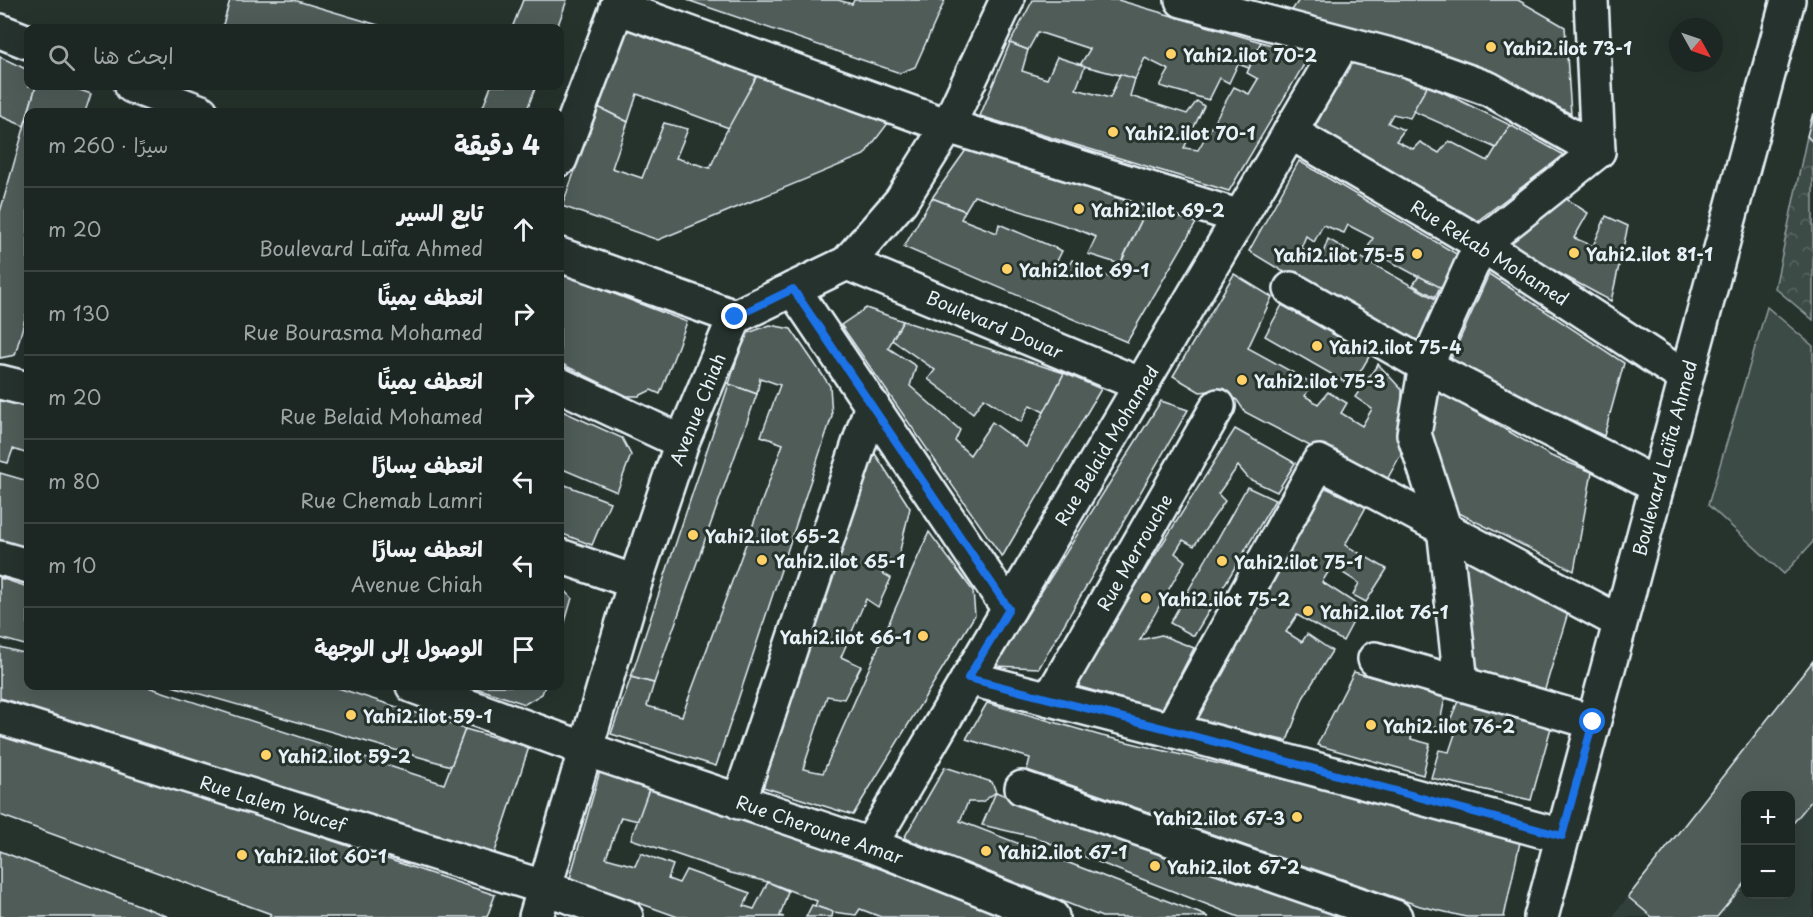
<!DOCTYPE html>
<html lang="ar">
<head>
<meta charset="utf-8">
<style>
	body { margin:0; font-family:"Playpen Sans","Playpen Sans Arabic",sans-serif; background:#29322f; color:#f1f3f6; direction:rtl }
	.controls { position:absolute; right:18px; bottom:18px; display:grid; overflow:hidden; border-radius:12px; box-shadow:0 6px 24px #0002 }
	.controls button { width:54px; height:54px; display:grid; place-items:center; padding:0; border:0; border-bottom:2px solid #3a4340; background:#1c2622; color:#f1f3f6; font:30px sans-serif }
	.compass { position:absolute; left:1669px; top:18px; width:54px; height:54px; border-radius:50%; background:#1c2622; box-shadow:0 6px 24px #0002; rotate:130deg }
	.stop { position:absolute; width:18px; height:18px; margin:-14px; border:4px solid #1a73e8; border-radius:50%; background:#fff }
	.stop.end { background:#1a73e8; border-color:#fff; box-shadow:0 2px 6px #0008 }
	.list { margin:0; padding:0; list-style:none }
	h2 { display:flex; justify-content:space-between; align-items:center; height:78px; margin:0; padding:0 24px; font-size:26px }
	h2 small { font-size:20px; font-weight:400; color:#a0a5a5 }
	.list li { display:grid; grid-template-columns:39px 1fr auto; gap:18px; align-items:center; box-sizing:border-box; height:84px; padding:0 24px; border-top:2px solid #3a4340 }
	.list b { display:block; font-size:22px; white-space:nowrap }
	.list p { margin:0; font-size:20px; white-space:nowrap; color:#a0a5a5 }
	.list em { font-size:20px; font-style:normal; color:#a0a5a5 }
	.icon { flex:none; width:33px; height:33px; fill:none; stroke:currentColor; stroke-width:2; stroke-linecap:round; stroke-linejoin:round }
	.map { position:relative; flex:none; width:1813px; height:917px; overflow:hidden; direction:ltr }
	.search { position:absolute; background:#1c2622; box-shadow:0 6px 24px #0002; left:24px; top:24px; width:540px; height:66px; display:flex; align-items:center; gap:15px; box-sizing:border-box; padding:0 21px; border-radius:12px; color:#a0a5a5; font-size:22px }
	.panel { position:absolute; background:#1c2622; box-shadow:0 6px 24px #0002; left:24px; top:108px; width:540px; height:582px; border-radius:12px; direction:rtl }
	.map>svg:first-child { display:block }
</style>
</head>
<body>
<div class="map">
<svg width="1813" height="917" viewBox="0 0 1813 917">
	<defs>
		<pattern id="park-crowns" width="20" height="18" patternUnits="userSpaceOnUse" patternTransform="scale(1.5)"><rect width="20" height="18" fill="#3e4b47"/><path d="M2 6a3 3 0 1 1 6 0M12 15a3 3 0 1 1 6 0" fill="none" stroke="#5a6562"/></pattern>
	</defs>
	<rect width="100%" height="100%" fill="#26332d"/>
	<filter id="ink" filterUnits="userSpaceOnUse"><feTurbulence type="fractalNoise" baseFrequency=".0167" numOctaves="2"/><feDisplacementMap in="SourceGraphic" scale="12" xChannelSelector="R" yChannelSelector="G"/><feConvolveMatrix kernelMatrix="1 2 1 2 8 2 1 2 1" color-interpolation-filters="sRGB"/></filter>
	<g filter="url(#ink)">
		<path fill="#333f3a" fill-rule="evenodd" d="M1813 686V917H1614L1617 910ZM1746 796H1790V894H1746Z"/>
		<path fill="#3e4b47" stroke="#939ea0" stroke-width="1.5" d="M1767 307 1813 346V542L1784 574 1708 505Z"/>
		<path fill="url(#park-crowns)" stroke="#939ea0" stroke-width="1.5" d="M1807 136 1813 142V320L1775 288Z"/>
		<g fill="#505c59" stroke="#e8f1f8" stroke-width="1.5">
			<path d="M230 0H294L388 28H222Z"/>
			<path d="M523 0H567L557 28H512Z"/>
			<path d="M687 0H838L852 4 854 0H945L915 67 900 73Z"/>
			<path d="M1033 0H1118L1261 42 1249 68 1238 64 1229 83 1220 78 1209 100 1160 86 1169 70 1145 58 1135 79 1080 65 1090 49 1038 32 1028 50 1010 43Z"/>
			<path d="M1299 0H1518L1565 27 1571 114 1500 76 1448 58 1290 13Z"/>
			<path d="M626 29 758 74 729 128 637 94 628 122 598 107Z"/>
			<path d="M1261 42 1309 56 1229 191 980 116 1010 43 1028 50 1022 71 1047 79 1057 57 1085 66 1076 89 1110 98 1120 74 1135 79 1130 96 1187 114 1197 101 1204 106 1184 148 1198 150 1234 87 1249 94 1258 79 1247 73Z"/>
			<path d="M0 57 28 70V86H36L24 126 0 116Z"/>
			<path d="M1349 63 1399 73 1428 85 1410 118 1393 114 1388 123 1404 130 1396 141 1413 149 1420 142 1439 153 1449 141 1488 161 1510 125 1564 155 1476 222 1314 129Z"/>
			<path d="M758 74 892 118 864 155 658 240 562 206 598 107 628 122 612 168 642 178 664 123 688 129 676 158 710 168 725 134Z"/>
			<path d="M1428 85 1510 125 1496 148 1413 111Z"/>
			<path d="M36 86H69L91 94 85 112H28V308L15 355 0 358V212Z"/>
			<path d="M491 86H536L526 112H481Z"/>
			<path d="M1813 113V142L1807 136Z"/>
			<path d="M966 150 1148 207 1120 264 1088 254 1096 237 1079 230 974 196 965 211 932 198Z"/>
			<path d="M1299 161 1460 256 1445 291 1367 249 1373 238 1348 225 1344 233 1323 225 1314 242 1306 236 1301 248 1322 256 1328 239 1439 301 1421 344 1307 278 1282 271 1249 251Z"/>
			<path d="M932 198 965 211 961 219 997 233 999 224 1062 251 1054 267 1066 271 1072 260 1113 279 1148 207 1196 223 1127 342 904 247Z"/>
			<path d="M1565 198 1588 213 1574 238 1593 246 1606 216 1628 226 1611 301 1535 260 1509 241Z"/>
			<path d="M560 273 687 322 660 394 651 390 639 396H627L560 363Z"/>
			<path d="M1234 274 1272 297 1248 348 1312 383 1305 396 1318 404 1328 392 1347 403 1341 413 1362 426 1372 409 1355 397 1378 364 1402 390V452L1384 485 1245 412 1237 400 1220 390 1200 392 1173 376Z"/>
			<path d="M1489 274 1624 363 1604 436 1451 359Z"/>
			<path d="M1419 276 1440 287 1435 297 1413 285Z"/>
			<path d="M1282 305 1370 355 1352 386 1265 336Z"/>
			<path d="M866 308 903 321 888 348 916 366 910 386 960 430 955 441 970 455 992 422 1026 447 1064 373 1101 389 1002 557 841 325Z"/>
			<path d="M903 321 1064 373 1044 412 1030 405 1021 422 984 398 973 413 928 379 935 370 892 340Z"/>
			<path d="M770 325 791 329 830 386 832 416 716 766 611 734 631 677 654 683 647 706 682 716 783 444 761 436 780 385 760 378 757 394 729 384 745 334Z"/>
			<path d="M729 384 757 394 654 683 631 677Z"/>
			<path d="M1437 390 1551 456 1592 472 1574 571 1455 511 1429 431Z"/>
			<path d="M0 400 28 408V454L13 449 8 463 0 461Z"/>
			<path d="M1161 401 1188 410 1039 668 995 666Z"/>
			<path d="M560 410 622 438 631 455 617 492 560 468Z"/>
			<path d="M1235 429 1295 463 1277 492 1249 479 1238 466 1218 494 1225 501 1194 546 1183 540 1175 553 1185 561 1140 640 1161 635 1194 648 1162 710 1073 685Z"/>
			<path d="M874 452 910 508 897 563 884 557 877 570 891 578 878 607 866 599 841 657 861 666 844 699 827 696 803 769 823 773 929 532 973 591 975 615 853 815 763 787Z"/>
			<path d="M0 473 28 481V550L0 542Z"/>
			<path d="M560 483 610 502 592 545 560 533Z"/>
			<path d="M1247 487 1275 500 1194 636 1170 623Z"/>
			<path d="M1324 487 1366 507 1345 545 1387 569 1366 602 1353 595 1359 583 1332 566 1322 582 1361 607 1343 641 1297 615 1286 632 1302 642 1307 634 1332 651 1303 698 1287 741 1197 720Z"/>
			<path d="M1461 553 1570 606 1545 689 1474 669Z"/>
			<path d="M0 578 28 587V646L0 638Z"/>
			<path d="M560 585 572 598 560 639Z"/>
			<path d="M0 647 28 654V686H145L444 784 465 729 529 747 494 855 0 698Z"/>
			<path d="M1813 661V799L1790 827V796H1746V882L1717 917H1652L1628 897Z"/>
			<path d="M1354 672 1445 698 1439 727 1415 723 1411 739 1430 744 1423 775 1317 745Z"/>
			<path d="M172 686H332L465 729 451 766Z"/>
			<path d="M470 686H545L542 694 525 704Z"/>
			<path d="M1459 699 1552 724 1531 800 1431 778 1439 750 1449 752 1457 728 1449 723Z"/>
			<path d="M987 703 1102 736 1342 793 1520 842 1504 917H1466L1420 906 1027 770 1030 758 966 739Z"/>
			<path d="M0 730 495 895 487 917H269L271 914 0 815Z"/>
			<path d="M945 767 992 782 996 792 982 802H968L960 821 1209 917H1102L904 838Z"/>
			<path d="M600 771 649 789 639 821 621 817 606 858 635 866 641 853 673 865 668 879 679 883 686 870 750 893 744 906 754 909 768 882 788 891 780 916 784 917H678L570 878Z"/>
			<path d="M649 789 861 861 1004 917H881L860 909 856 915 833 912 815 906 817 901 768 882 731 873 631 839Z"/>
			<path d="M996 792 1020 802 1347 917H1239L1034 837 982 825Z"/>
			<path d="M0 851 169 917H2L0 916Z"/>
			<path d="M812 905 833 912 832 917H806Z"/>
		</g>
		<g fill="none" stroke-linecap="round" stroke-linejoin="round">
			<g stroke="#e8f1f8" stroke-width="38">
				<g id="minor">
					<path d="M1182 0 1402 58 1489 89 1598 151"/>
					<path d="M617 7 948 126 1240 217"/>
					<path d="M0 31 28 42"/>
					<path d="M132 86 201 112"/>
					<path d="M1290 132 1481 244 1686 378"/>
					<path d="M560 159 620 0"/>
					<path d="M560 255 735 317"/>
					<path d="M847 263 1142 385"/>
					<path d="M793 289 1009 609"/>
					<path d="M1291 289 1426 366 1657 485"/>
					<path d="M0 382 28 389"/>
					<path d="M560 385 682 442"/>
					<path d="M560 556 635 582"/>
					<path d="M0 558 28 566"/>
					<path d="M1375 659 1593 722"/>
					<path d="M968 678 1171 730 1562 836"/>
					<path d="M1461 683 1444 527 1414 434 1426 366 1481 244 1598 151 1591 0"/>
					<path d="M413 686 585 749 870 845 1052 917"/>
					<path d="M1050 699 1218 406"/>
					<path d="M0 717 546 888 626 917"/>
					<path d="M1171 730 1319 462 1620 622"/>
					<path d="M1022 788 1395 917"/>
					<path d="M739 802 872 405"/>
					<path d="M870 845 1342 44"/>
					<path d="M536 917 635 582 682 442 735 317 847 263 901 201 948 126 1007 0"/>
					<path d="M1541 917 1788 0"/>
				</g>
			</g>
			<use href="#minor" stroke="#26332d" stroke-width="33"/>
		</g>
	</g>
	<g fill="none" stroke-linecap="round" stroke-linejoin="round" filter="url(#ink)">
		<path stroke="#1a73e8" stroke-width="8" d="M735 317 793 289 1009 609 968 678 1171 730 1562 836 1593 722"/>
	</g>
	<g fill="#ffd166" stroke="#26332d" stroke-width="2">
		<circle cx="1491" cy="47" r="6"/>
		<circle cx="1171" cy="54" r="6"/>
		<circle cx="1113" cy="132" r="6"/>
		<circle cx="1079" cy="209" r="6"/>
		<circle cx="1574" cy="253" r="6"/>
		<circle cx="1417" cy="254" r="6"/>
		<circle cx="1007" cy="269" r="6"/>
		<circle cx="1317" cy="346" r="6"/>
		<circle cx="1242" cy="380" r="6"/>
		<circle cx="693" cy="535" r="6"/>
		<circle cx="762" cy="560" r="6"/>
		<circle cx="1222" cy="561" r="6"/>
		<circle cx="1146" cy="598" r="6"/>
		<circle cx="1308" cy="611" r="6"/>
		<circle cx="923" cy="636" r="6"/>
		<circle cx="351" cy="715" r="6"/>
		<circle cx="1371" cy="725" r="6"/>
		<circle cx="266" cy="755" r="6"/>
		<circle cx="1297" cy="817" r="6"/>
		<circle cx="986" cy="851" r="6"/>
		<circle cx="242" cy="855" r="6"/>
		<circle cx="1155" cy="866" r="6"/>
	</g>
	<g text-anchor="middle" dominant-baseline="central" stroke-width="6" stroke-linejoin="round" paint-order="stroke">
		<g font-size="18" font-weight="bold" fill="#e8f1f8" stroke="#26332d" text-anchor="start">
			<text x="1503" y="47">Yahi2.ilot 73-1</text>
			<text x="1183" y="54">Yahi2.ilot 70-2</text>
			<text x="1125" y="132">Yahi2.ilot 70-1</text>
			<text x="1091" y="209">Yahi2.ilot 69-2</text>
			<text x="1586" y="253">Yahi2.ilot 81-1</text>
			<text x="1405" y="254" text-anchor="end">Yahi2.ilot 75-5</text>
			<text x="1019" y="269">Yahi2.ilot 69-1</text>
			<text x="1329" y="346">Yahi2.ilot 75-4</text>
			<text x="1254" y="380">Yahi2.ilot 75-3</text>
			<text x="705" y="535">Yahi2.ilot 65-2</text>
			<text x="774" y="560">Yahi2.ilot 65-1</text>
			<text x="1234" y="561">Yahi2.ilot 75-1</text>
			<text x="1158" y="598">Yahi2.ilot 75-2</text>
			<text x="1320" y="611">Yahi2.ilot 76-1</text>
			<text x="911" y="636" text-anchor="end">Yahi2.ilot 66-1</text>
			<text x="363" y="715">Yahi2.ilot 59-1</text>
			<text x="1383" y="725">Yahi2.ilot 76-2</text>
			<text x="278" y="755">Yahi2.ilot 59-2</text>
			<text x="1285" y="817" text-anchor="end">Yahi2.ilot 67-3</text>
			<text x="998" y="851">Yahi2.ilot 67-1</text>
			<text x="254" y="855">Yahi2.ilot 60-1</text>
			<text x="1167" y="866">Yahi2.ilot 67-2</text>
		</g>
		<g font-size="18" fill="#e8f1f8" stroke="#26332d">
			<text transform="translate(1490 252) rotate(32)">Rue Rekab Mohamed</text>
			<text transform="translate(995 324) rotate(23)">Boulevard Douar</text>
			<text transform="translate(697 409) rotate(-68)">Avenue Chiah</text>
			<text transform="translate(1106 445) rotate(-59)">Rue Belaid Mohamed</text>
			<text transform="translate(1664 458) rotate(-75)">Boulevard Laïfa Ahmed</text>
			<text transform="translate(1134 552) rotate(-60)">Rue Merrouche</text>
			<text transform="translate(273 803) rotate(17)">Rue Lalem Youcef</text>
			<text transform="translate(820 829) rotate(19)">Rue Cheroune Amar</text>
		</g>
	</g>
</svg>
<div class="controls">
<button>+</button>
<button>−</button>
</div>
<svg class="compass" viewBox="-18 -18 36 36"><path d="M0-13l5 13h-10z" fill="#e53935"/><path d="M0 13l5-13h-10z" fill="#a0a5a5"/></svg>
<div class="stop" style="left:1593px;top:722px"></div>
<div class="stop end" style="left:735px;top:317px"></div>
<div class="search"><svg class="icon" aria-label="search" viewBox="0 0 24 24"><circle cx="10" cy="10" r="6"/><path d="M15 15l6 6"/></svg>ابحث هنا</div>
<section class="panel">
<h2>4 دقيقة<small>سيرًا · 260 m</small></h2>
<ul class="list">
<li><svg class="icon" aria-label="ahead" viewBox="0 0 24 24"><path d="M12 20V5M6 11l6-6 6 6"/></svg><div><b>تابع السير</b><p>Boulevard Laïfa Ahmed</p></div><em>20 m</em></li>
<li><svg class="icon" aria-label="right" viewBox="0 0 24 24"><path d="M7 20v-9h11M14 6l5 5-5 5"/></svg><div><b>انعطف يمينًا</b><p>Rue Bourasma Mohamed</p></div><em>130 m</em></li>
<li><svg class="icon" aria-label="right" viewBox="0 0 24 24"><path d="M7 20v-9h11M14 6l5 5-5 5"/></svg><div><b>انعطف يمينًا</b><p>Rue Belaid Mohamed</p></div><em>20 m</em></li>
<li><svg class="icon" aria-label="left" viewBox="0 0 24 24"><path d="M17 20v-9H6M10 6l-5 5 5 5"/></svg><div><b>انعطف يسارًا</b><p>Rue Chemab Lamri</p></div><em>80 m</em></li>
<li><svg class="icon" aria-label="left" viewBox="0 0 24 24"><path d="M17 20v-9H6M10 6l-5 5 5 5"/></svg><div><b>انعطف يسارًا</b><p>Avenue Chiah</p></div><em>10 m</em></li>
<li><svg class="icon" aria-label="arrive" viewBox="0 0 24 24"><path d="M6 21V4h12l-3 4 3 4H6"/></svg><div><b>الوصول إلى الوجهة</b></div></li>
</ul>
</section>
</div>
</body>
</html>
